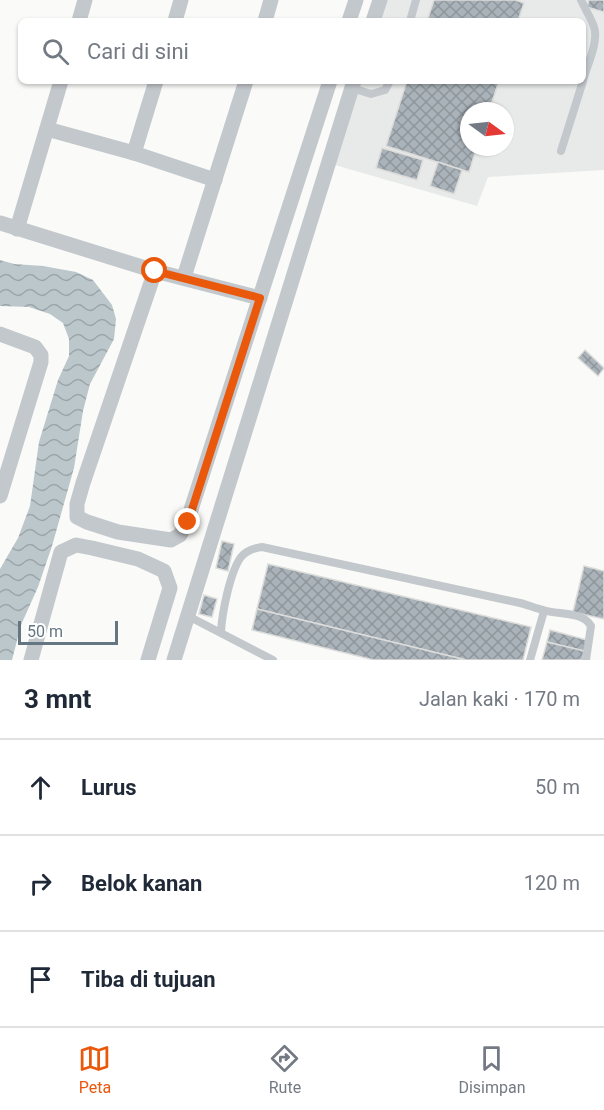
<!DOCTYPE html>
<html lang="id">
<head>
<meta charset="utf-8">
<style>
	body { margin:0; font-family:Roboto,sans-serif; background:#f6f6f7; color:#1f2937 }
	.compass { position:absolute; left:460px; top:102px; width:54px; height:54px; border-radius:50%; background:#fff; box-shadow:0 2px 4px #0004; rotate:105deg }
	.scale { position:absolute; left:18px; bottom:15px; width:100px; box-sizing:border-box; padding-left:6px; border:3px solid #657683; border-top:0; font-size:16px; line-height:21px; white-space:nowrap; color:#657683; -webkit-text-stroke:4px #fff; paint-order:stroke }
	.stop { position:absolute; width:18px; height:18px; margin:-14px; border:4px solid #ea580c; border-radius:50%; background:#fff }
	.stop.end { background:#ea580c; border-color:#fff; box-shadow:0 2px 6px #0008 }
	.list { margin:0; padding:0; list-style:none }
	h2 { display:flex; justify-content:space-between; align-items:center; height:78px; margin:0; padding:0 24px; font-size:26px }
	h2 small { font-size:20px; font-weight:400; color:#747a83 }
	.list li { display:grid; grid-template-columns:39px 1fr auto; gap:18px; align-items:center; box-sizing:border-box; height:96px; padding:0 24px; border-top:2px solid #e0e1e3 }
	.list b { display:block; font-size:22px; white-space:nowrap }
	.list em { font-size:20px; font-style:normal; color:#747a83 }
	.icon { flex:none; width:33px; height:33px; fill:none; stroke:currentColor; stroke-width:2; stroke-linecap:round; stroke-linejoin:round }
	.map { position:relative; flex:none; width:604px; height:660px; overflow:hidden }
	.search { position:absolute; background:#fff; box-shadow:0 2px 4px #0004; left:18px; right:18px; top:18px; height:66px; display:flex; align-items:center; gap:15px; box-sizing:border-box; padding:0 21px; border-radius:9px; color:#747a83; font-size:22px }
	.sheet { height:366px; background:#fff }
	nav { display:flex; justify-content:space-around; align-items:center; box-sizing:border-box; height:84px; border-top:2px solid #e0e1e3; background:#fff; font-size:16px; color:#747a83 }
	nav a { display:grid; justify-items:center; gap:3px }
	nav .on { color:#ea580c }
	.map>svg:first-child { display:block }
</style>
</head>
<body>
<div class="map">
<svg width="604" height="660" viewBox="0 0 604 660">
	<defs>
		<pattern id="water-waves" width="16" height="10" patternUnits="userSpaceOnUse" patternTransform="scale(1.5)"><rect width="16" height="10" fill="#bbc7cb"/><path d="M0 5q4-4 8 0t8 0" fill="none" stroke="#9ca6aa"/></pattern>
		<pattern id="building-cross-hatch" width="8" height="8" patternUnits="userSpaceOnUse" patternTransform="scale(1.5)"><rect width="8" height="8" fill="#aab3b9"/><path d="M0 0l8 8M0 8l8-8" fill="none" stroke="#8e969c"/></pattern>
	</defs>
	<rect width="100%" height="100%" fill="#fafaf8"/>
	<path fill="#e8e9e9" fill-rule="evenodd" d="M380 0H604V170L488 177 477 206 328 163 354 81H583V21H373ZM469 111H505V147H469Z"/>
	<path fill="url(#water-waves)" d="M0 260 14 264 43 266 76 272 93 280 112 305 116 319 114 339 90 384 83 411 74 468 52 546 38 587 21 625 12 660H0V569L18 538 30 506 39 442 58 380 69 356V339L63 323 50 314 29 307 0 306Z"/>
	<g fill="url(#building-cross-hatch)" stroke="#dcdcda" stroke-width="1.5">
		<path d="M434 0H515L524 3 518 21H427Z"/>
		<path d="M589 0H604V12L587 7Z"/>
		<path d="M407 81H499L489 111H469V147H477L469 172 386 146Z"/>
		<path d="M382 148 423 160 417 180 376 168Z"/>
		<path d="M438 162 462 170 454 194 430 186Z"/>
		<path d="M585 350 604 368 598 376 578 358Z"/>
		<path d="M222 541 234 544 228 571 216 568Z"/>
		<path d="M268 564 531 627 523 660H466L257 609Z"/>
		<path d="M584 566 604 571V619L573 612Z"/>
		<path d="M204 595 217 599 212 617 199 614Z"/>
		<path d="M257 609 466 660H374L252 630Z"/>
		<path d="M550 630 587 640 584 651 547 642Z"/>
		<path d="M547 642 584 651 582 660H542Z"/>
	</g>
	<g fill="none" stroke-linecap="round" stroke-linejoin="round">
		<g stroke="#c3c8cc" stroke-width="8">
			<path d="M581 0C585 9 591 18 594 27 599 41 587 66 583 80"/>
			<path d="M410 21 416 0"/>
			<path d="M352 88 371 94 385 90 390 81"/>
			<path d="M561 151 583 81"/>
			<path d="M188 616 273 660"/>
			<path d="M221 632C222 613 230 572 241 557 247 550 254 548 262 547L520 603C528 605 535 608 543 610 558 615 583 611 591 626L586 660"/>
			<path d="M530 660 544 611"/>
		</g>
		<g stroke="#c3c8cc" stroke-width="15">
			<path d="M79 21 85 0"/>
			<path d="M175 21 181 0"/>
			<path d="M265 21 271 0"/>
			<path d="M349 21 356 0"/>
			<path d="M373 21 380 0"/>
			<path d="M47 129 134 153 215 180"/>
			<path d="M134 153 156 81"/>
			<path d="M0 223 155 271 260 298"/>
			<path d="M17 229 61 81"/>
			<path d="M155 271 83 483 77 504V517L87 522 118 532 171 540 180 535 187 522 330 81"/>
			<path d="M184 277 246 81"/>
			<path d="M0 334 35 347 41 355V362L0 496"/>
			<path d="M31 660 61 552 76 545 92 548 138 559 164 571 170 588 148 660"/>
			<path d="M174 660 354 81"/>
		</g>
	</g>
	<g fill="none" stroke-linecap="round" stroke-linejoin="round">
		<path stroke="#ea580c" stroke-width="8" d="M155 271 260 298 188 522"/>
	</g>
</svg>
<svg class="compass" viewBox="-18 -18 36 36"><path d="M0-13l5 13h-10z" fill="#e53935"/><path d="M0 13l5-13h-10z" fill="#747a83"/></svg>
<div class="scale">50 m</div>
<div class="stop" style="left:155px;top:271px"></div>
<div class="stop end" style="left:188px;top:522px"></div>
<div class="search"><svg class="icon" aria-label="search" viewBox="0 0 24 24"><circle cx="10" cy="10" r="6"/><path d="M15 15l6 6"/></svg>Cari di sini</div>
</div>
<section class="sheet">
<h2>3 mnt<small>Jalan kaki · 170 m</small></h2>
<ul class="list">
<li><svg class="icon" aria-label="ahead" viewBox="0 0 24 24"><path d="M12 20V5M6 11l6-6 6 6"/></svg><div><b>Lurus</b></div><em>50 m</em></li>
<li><svg class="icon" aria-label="right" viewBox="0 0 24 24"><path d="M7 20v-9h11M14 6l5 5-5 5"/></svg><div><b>Belok kanan</b></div><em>120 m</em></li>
<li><svg class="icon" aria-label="arrive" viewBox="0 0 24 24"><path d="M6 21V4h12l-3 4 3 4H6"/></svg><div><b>Tiba di tujuan</b></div></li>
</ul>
</section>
<nav>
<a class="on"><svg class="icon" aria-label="map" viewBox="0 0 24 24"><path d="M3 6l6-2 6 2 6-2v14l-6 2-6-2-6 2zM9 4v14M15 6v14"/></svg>Peta</a>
<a><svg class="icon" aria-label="directions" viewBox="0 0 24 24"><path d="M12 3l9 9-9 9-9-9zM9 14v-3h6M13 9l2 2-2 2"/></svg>Rute</a>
<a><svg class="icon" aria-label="saved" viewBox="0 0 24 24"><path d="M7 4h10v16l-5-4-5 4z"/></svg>Disimpan</a>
</nav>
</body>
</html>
